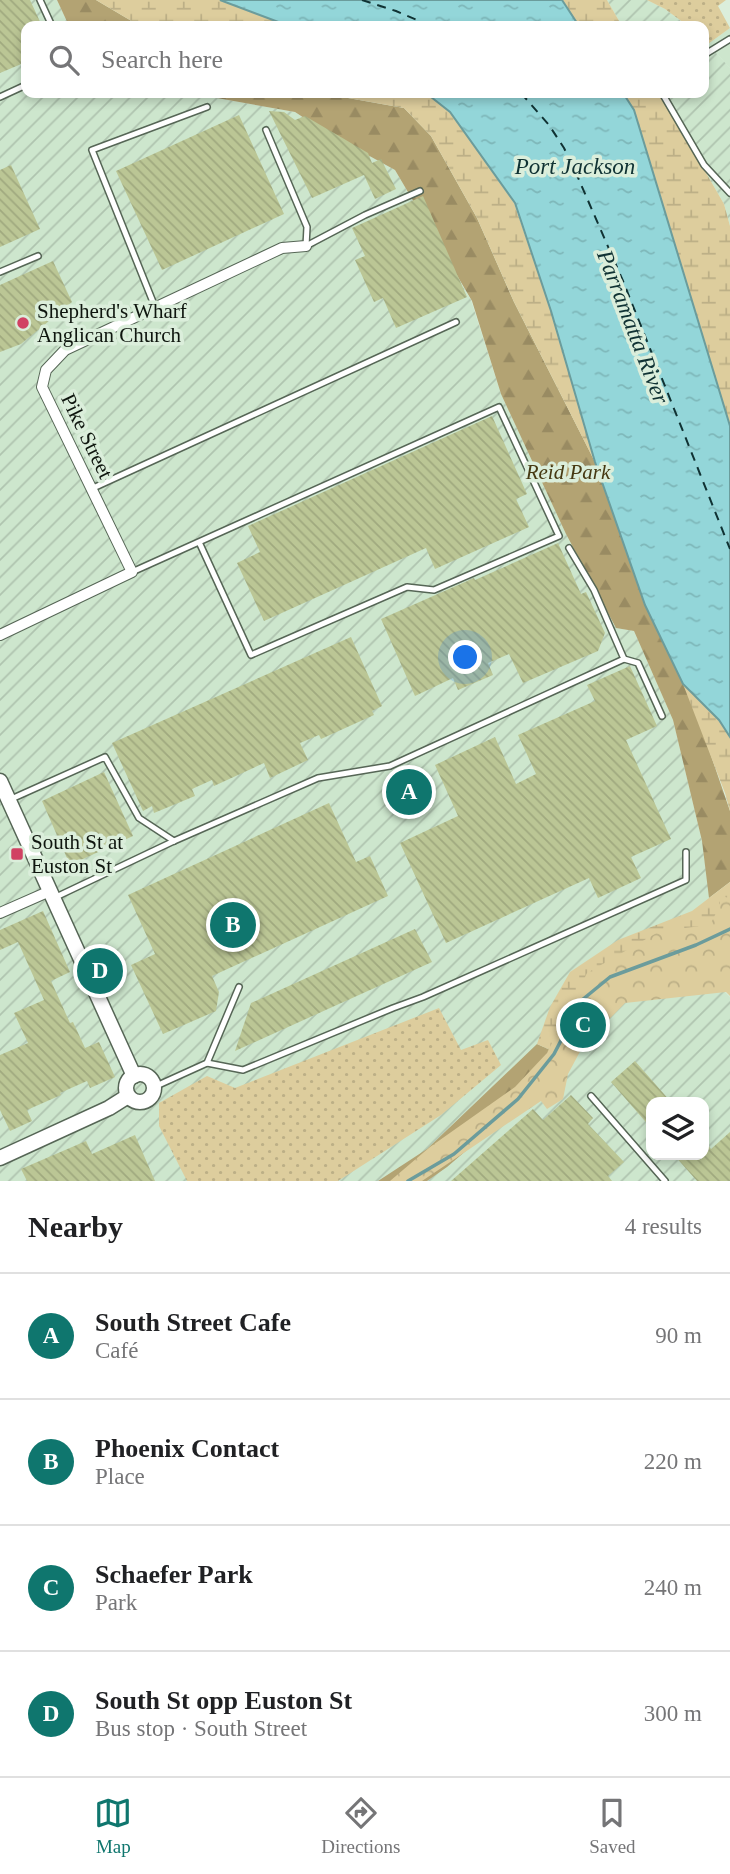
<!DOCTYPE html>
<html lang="en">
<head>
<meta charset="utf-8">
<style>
	body { margin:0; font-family:"Times New Roman",serif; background:#f2f2f2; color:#202124 }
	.controls { position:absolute; right:21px; bottom:21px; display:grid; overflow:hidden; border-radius:14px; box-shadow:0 4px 10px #0003 }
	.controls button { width:63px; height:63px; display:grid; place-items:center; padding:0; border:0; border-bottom:2px solid #e0e0e0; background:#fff; color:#202124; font:35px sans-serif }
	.you { position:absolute; left:466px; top:658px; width:24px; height:24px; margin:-18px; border:5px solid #fff; border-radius:50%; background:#1a73e8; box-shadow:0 0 0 10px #1a73e833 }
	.badge { display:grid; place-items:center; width:46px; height:46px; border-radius:50%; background:#0f766e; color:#fff; font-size:23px; font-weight:700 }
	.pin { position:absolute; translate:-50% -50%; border:4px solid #fff; box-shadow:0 2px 7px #0006 }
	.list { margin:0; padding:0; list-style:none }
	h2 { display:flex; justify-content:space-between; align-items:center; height:91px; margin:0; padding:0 28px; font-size:30px }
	h2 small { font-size:23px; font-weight:400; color:#757577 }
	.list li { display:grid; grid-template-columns:46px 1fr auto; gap:21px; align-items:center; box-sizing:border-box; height:126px; padding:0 28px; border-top:2px solid #e0e0e0 }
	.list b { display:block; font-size:26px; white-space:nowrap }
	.list p { margin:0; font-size:23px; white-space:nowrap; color:#757577 }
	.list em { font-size:23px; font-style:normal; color:#757577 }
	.icon { flex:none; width:38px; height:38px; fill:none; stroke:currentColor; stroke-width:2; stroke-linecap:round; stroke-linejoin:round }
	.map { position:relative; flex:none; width:730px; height:1181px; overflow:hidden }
	.search { position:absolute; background:#fff; box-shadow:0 4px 10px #0003; left:21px; right:21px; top:21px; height:77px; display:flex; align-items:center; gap:18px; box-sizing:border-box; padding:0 24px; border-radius:14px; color:#757577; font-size:26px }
	.sheet { height:595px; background:#fff }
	nav { display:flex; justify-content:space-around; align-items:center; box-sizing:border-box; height:98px; border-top:2px solid #e0e0e0; background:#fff; font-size:19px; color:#757577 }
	nav a { display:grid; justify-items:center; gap:4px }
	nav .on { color:#0f766e }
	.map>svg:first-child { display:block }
</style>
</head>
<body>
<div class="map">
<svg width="730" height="1181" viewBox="0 0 730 1181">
	<defs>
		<pattern id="industrial-furrows" width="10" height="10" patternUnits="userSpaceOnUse" patternTransform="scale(1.75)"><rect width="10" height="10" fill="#cde6cd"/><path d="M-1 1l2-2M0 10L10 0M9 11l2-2" fill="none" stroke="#afc4af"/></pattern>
		<pattern id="grass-dots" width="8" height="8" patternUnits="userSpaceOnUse" patternTransform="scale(1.75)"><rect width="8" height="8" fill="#ddcd9d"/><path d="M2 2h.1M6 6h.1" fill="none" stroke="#bcaf86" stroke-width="1.8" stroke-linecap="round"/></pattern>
		<pattern id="forest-firs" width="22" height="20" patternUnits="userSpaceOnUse" patternTransform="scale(1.75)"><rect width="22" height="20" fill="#b3a373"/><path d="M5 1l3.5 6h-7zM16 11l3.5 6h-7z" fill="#998b62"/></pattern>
		<pattern id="wetland-marsh" width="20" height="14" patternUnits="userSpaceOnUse" patternTransform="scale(1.75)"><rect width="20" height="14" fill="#ddcd9d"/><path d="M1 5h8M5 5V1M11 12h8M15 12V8" fill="none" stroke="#bcaf86"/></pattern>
		<pattern id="park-crowns" width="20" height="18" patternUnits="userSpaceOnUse" patternTransform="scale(1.75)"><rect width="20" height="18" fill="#ddcd9d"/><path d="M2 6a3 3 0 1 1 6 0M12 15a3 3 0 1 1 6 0" fill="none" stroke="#bcaf86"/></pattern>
		<pattern id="water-ripples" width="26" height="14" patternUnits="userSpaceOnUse" patternTransform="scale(1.75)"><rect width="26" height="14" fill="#93d6d9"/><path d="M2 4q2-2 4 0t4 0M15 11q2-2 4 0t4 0" fill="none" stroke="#7eb7b9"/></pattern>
		<pattern id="building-back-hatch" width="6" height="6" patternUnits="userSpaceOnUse" patternTransform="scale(1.75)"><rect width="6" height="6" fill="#bbc695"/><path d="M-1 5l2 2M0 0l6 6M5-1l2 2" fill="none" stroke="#a0a97f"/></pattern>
	</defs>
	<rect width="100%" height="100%" fill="#dbeedb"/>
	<path fill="#cde6cd" d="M730 28V68L708 44Z"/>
	<g fill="url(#industrial-furrows)" fill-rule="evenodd">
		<path d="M0 0H57L69 26H26V93H189L295 112 324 131 395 170 471 300 501 394 566 534 616 628 634 631 673 720 702 841 722 989 730 997V1181H0ZM651 1102H704V1155H651Z"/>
		<path d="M607 0H647L665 9 688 26H622Z"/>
		<path d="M704 40 730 68V226L724 204 660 93H704Z"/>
	</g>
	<g fill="url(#grass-dots)">
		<path d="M647 0H726L718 6 730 28 708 44 704 40V26H688L665 9Z"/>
		<path d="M439 1008 461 1050 488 1040 501 1065 441 1115 338 1181H187L159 1126V1103L207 1076 235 1088Z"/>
	</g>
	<g fill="url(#forest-firs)">
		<path d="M57 0H96L140 26H69Z"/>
		<path d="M189 93H320L404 108 431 136 477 218 514 302 595 462 645 605 694 706 730 811V882L709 898 702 841 673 720 634 631 616 628 566 534 501 394 472 301 395 170 324 131 295 112Z"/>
		<path d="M537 1044 559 1054 549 1080 447 1167 427 1181H378L427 1149Z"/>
	</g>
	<g fill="url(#wetland-marsh)">
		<path d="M96 0H220L289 26H140Z"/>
		<path d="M562 0H607L622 26H579Z"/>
		<path d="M320 93H426L450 112 514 203 551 311 595 462 514 302 477 218 431 136 404 108Z"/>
		<path d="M623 93H660L724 204 730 226V426L634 110Z"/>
		<path d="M683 684 719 720 730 737V811L725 793Z"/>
		<path d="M730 882V987L631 991 559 1054 537 1044 550 1007 570 972 618 940 692 911Z"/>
	</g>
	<path fill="url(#park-crowns)" d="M720 896 730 898V996L726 992 625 1003 583 1046 568 1074 563 1099 547 1109 541 1101 422 1181H390L430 1147 515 1087 547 1053 587 973 660 931 710 925 720 905Z"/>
	<g fill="url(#water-ripples)" stroke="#6b9c9c" stroke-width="2">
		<path d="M220 0H562L579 26H289Z"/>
		<path d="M426 93H623L634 110 730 426V737L719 720 683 684 645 605 595 462 551 311 515 203 450 112Z"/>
	</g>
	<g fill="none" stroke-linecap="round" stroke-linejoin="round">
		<path stroke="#6b9c9c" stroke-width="3.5" d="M408 1181 454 1154 518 1099 554 1054 582 1000 610 977 696 945 730 929"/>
		<g stroke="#103233" stroke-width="2" stroke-dasharray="9 7" stroke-linecap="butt">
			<path d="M362 0 396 11 431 26"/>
			<path d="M521 93 549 125 564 148 576 173 623 281 730 549"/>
		</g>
	</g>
	<g fill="url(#building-back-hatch)">
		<path d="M0 0H30L42 26H26V62L0 73Z"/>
		<path d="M269 111 284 112 295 120 305 116 368 153 372 163 381 159 396 189 375 199 364 175 312 198Z"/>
		<path d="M239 115 284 214 162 270 116 171Z"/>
		<path d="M11 165 40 229 0 247V170Z"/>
		<path d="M423 196 467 297 396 328 383 298 374 302 355 260 365 256 352 228Z"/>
		<path d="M53 261 72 302 21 344 0 352V285Z"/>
		<path d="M492 416 527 494 516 499 529 527 435 569 426 548 264 621 237 563 260 552 248 526Z"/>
		<path d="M558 543 581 594 586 592 605 633 598 651 523 683 509 654 488 663 493 675 458 690 453 678 415 696 381 619 474 578 475 580Z"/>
		<path d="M351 637 382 706 372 711 374 715 321 739 319 735 300 743 308 760 270 778 264 763 214 786 212 780 192 789 195 796 154 813 152 806 143 811 112 743Z"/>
		<path d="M630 666 657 726 626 740 671 839 631 857 641 878 598 898 589 878 446 943 400 843 458 816 435 765 495 737 516 784 536 774 518 735 595 701 587 685Z"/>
		<path d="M104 772 133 836 70 865 42 801Z"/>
		<path d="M409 772 421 797 405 804 397 788 403 785 399 776Z"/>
		<path d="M329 803 356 862 370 856 388 896 212 976 219 992 216 1011 163 1034 131 965 155 954 128 895Z"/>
		<path d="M43 911 70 972 51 981 70 1023 73 1022 85 1048 99 1042 115 1077 90 1088 87 1081 60 1093 61 1095 27 1110 32 1121 10 1131 0 1110V1055L28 1043 14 1013 44 1000 18 942 0 950V930Z"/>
		<path d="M415 929 432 962 235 1051 251 1003Z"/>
		<path d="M635 1061 671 1102H651V1128L611 1082Z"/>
		<path d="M571 1095 593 1118 588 1124 624 1162 608 1176 612 1181H451L533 1109 543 1120Z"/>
		<path d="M730 1132V1181H697L674 1155H704V1140L711 1149Z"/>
		<path d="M135 1135 155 1181H27L21 1169 86 1141 92 1154Z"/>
	</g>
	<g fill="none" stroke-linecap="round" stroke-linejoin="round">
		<g stroke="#566656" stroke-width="8">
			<g id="lane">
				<path d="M40 0 52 26"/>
				<path d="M704 55 730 39"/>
				<path d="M662 93 704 165 730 193"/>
				<path d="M0 97 26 85"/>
				<path d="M266 130 307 227 306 246"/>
				<path d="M306 246 365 215 420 191"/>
				<path d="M0 272 38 256"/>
				<path d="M155 307 92 150 207 107"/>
				<path d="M91 489 456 322"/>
				<path d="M132 572 499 407 559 536 434 590 407 587 251 655 199 542"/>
				<path d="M624 659 638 663 662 716"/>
				<path d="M9 800 105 757 139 818 174 841"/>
				<path d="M56 897 174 841 318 778 390 766 624 659 594 590 569 548"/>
				<path d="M207 1063 243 1070 393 1008 423 997 686 880V852"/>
				<path d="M154 1087 207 1063 239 987"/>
				<path d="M591 1096 665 1181"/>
			</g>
		</g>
		<g stroke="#566656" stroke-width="12">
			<g id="street">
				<path d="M0 635 132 572 42 387 46 370 65 350 282 248 306 246"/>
				<path d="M0 913 50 891"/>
			</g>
		</g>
		<g stroke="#566656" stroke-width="17">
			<g id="secondary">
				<path d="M0 781 134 1076"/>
				<circle cx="140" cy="1088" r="14"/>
				<path d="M0 1158 109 1108 128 1096"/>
			</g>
		</g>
		<use href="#lane" stroke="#fff" stroke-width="5"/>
		<use href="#street" stroke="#fff" stroke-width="10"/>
		<use href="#secondary" stroke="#fff" stroke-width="14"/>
	</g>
	<g fill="#d14163" stroke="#dbeedb" stroke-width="2.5">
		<circle cx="23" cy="323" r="7"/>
		<rect x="10" y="847" width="14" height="14" rx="3.5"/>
	</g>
	<g text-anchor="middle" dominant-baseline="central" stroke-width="7" stroke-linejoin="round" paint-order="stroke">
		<g font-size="21" fill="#0e150e" stroke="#dbeedb" text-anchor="start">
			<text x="37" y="311">Shepherd's Wharf<tspan x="37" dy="24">Anglican Church</tspan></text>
			<text x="31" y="842">South St at<tspan x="31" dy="24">Euston St</tspan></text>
		</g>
		<g font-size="21" fill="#0e150e" stroke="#dbeedb">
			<text transform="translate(87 436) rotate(64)">Pike Street</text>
		</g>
		<g font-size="21" font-style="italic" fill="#463912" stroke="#dbeedb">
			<text x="568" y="472">Reid Park</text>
		</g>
		<g font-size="23" font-style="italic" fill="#103233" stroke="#dbeedb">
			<text x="575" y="166">Port Jackson</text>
			<text transform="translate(633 327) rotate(69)">Parramatta River</text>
		</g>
	</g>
</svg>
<div class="controls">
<button><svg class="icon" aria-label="layers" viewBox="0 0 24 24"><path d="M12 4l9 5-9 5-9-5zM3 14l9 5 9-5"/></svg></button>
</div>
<div class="you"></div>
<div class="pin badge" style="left:409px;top:792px">A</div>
<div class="pin badge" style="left:233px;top:925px">B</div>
<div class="pin badge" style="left:583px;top:1025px">C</div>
<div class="pin badge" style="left:100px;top:971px">D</div>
<div class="search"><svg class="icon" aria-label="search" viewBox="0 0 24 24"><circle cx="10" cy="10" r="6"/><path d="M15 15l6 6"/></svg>Search here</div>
</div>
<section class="sheet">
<h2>Nearby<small>4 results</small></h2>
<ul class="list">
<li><span class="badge">A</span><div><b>South Street Cafe</b><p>Café</p></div><em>90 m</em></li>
<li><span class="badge">B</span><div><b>Phoenix Contact</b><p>Place</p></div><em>220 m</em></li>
<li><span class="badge">C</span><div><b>Schaefer Park</b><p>Park</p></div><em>240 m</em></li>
<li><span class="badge">D</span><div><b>South St opp Euston St</b><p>Bus stop · South Street</p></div><em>300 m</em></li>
</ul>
</section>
<nav>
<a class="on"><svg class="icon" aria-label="map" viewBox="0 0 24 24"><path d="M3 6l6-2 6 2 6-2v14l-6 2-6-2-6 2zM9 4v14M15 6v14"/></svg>Map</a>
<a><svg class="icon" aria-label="directions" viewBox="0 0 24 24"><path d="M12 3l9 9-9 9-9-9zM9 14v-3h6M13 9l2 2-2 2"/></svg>Directions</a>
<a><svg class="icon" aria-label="saved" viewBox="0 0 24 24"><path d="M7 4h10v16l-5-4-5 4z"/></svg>Saved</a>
</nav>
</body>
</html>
